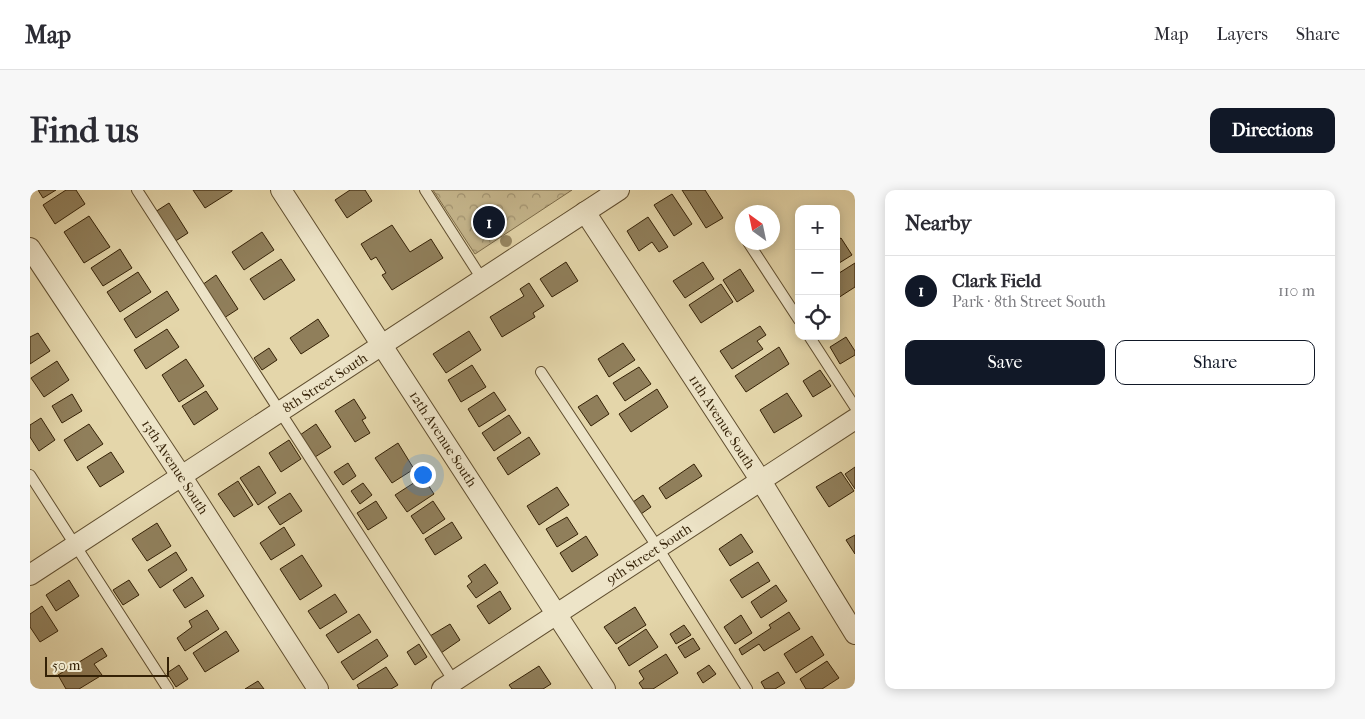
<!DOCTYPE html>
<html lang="en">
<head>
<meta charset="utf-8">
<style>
	body { margin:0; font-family:"IM FELL French Canon",serif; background:#f7f7f7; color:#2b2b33 }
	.controls { position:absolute; right:15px; top:15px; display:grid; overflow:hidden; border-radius:10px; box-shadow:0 2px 12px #0003 }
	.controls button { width:45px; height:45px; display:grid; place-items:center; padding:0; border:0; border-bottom:1px solid #e1e1e2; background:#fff; color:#2b2b33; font:25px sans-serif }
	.compass { position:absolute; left:705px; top:15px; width:45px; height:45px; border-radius:50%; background:#fff; box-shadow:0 2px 12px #0003; rotate:327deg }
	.scale { position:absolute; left:15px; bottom:12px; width:124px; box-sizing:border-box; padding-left:5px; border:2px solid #342106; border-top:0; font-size:14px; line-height:18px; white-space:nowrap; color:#342106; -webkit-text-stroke:4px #ede4c8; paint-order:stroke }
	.you { position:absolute; left:392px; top:284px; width:18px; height:18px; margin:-12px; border:4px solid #fff; border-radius:50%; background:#1a73e8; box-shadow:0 0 0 8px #1a73e833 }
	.badge { display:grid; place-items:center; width:32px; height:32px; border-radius:50%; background:#111827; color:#fff; font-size:16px; font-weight:700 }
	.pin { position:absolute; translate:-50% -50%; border:2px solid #fff; box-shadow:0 1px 5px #0006 }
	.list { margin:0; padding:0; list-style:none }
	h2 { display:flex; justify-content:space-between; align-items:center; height:65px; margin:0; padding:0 20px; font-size:21px }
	h2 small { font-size:16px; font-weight:400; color:#7c7c81 }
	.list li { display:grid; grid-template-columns:32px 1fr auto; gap:15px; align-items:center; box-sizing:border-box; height:70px; padding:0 20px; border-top:1px solid #e1e1e2 }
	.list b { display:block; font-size:19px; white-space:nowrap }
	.list p { margin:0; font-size:16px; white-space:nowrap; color:#7c7c81 }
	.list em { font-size:16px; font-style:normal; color:#7c7c81 }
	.actions { display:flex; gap:10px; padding:15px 20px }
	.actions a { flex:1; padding:11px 0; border:1px solid #111827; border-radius:10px; text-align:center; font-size:18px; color:#111827 }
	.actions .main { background:#111827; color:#fff }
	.icon { flex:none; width:28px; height:28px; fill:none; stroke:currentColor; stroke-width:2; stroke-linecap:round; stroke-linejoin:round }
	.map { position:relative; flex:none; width:825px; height:499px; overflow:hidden; border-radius:10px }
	header { display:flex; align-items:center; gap:30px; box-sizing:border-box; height:70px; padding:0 25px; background:#fff; border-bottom:1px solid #e1e1e2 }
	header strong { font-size:24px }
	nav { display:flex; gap:28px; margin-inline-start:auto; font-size:18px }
	.intro { display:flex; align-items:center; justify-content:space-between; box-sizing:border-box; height:120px; padding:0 30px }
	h1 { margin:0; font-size:35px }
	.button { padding:12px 22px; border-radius:10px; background:#111827; color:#fff; font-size:18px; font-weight:700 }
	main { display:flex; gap:30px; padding:0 30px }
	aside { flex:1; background:#fff; border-radius:10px; box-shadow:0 2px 12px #0003 }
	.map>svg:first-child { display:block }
</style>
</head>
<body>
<header>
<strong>Map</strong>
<nav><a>Map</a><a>Layers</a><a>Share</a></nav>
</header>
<div class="intro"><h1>Find us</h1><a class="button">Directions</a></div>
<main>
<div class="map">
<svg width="825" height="499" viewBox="0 0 825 499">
	<defs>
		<pattern id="park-crowns" width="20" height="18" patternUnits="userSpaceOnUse" patternTransform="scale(1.25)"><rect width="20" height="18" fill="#c6b78e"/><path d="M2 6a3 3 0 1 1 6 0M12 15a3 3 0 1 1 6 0" fill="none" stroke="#a29472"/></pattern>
	</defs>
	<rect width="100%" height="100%" fill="#e4d6aa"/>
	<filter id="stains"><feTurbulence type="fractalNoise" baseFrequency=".004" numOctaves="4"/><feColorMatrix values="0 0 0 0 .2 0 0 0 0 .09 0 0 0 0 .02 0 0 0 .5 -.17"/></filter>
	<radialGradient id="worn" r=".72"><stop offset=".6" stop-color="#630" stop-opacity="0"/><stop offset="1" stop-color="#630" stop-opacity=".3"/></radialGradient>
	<path fill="url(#park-crowns)" stroke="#7d6c4a" d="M403 0H542L445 64Z"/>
	<g fill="#907f5b" stroke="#342106">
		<path d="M8 0H26L13 8Z"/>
		<path d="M36 0H46L55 14 25 34 13 15Z"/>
		<path d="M163 0H202V1L175 18Z"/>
		<path d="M320 0H335L342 11 317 28 305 10Z"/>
		<path d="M652 0H675L693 28 676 38Z"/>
		<path d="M642 4 662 34 644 46 624 15Z"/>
		<path d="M139 13 158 43 144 52 125 22Z"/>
		<path d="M59 26 80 57 54 73 34 42Z"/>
		<path d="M618 27 638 57 629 62 622 52 609 61 597 41Z"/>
		<path d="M362 35 380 62 401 49 413 68 362 100 352 85 356 83 346 67 341 70 331 54Z"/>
		<path d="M232 42 244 60 214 80 202 62Z"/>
		<path d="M811 48 822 65 806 75V51Z"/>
		<path d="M90 59 102 78 73 96 61 78Z"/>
		<path d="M251 69 265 90 234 110 220 89Z"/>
		<path d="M536 72 548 91 522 107 510 89Z"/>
		<path d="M673 72 684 89 655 108 643 91Z"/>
		<path d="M825 73V97L808 108 806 105V85Z"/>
		<path d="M710 79 724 101 707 112 693 90Z"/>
		<path d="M108 82 121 102 90 122 77 102Z"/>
		<path d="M186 85 208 119 194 128 172 95Z"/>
		<path d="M499 93 514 116 503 123 505 127 472 147 460 127 494 106 490 99Z"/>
		<path d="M691 94 703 112 671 133 659 115Z"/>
		<path d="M137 101 149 120 106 148 94 129Z"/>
		<path d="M288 129 299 146 271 164 260 148Z"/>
		<path d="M730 136 736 145 727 151 733 159 702 179 690 161Z"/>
		<path d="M137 139 149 157 116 179 104 160Z"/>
		<path d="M439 141 451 160 416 183 403 164Z"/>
		<path d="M8 143 20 161 0 174V147Z"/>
		<path d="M816 147 825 161V165L810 174 800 157Z"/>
		<path d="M593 153 605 170 579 187 568 169Z"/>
		<path d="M749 157 759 174 716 202 705 186Z"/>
		<path d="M239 158 247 170 232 180 224 168Z"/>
		<path d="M156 169 174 196 149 212 132 185Z"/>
		<path d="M27 171 39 190 14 207 1 188Z"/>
		<path d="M442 175 456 197 431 212 418 190Z"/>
		<path d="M609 177 621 194 595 211 583 193Z"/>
		<path d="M790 180 801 196 783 207 773 191Z"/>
		<path d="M627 199 638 217 601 242 589 224Z"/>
		<path d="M176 201 188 219 164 235 152 216Z"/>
		<path d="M464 202 476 220 449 237 438 219Z"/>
		<path d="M757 203 772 226 744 243 730 220Z"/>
		<path d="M42 204 52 221 32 233 22 216Z"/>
		<path d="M567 205 579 224 561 236 548 217Z"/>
		<path d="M324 209 336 228 332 230 340 243 325 252 305 221Z"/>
		<path d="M479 225 491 243 464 261 452 243Z"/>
		<path d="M11 228 25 250 9 261 0 247V235Z"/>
		<path d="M59 234 73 254 47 271 34 250Z"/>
		<path d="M286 234 301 257 285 267 270 245Z"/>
		<path d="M499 247 510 264 478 285 467 268Z"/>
		<path d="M259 250 271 269 251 282 239 263Z"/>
		<path d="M368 253 384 279 362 293 345 268Z"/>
		<path d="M81 262 94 282 70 297 57 277Z"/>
		<path d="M318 273 326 286 313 295 304 282Z"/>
		<path d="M664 274 672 286 636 309 629 298Z"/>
		<path d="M229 276 246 303 228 315 210 288Z"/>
		<path d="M825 277V299L815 284Z"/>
		<path d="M811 282 824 301 799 317 786 297Z"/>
		<path d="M393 287 404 304 377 322 365 305Z"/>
		<path d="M208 291 223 315 204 327 188 304Z"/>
		<path d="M333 293 342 305 330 314 321 301Z"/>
		<path d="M527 297 539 315 509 335 497 316Z"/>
		<path d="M260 303 272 321 250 335 238 317Z"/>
		<path d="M613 305 621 317 611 324 603 312Z"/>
		<path d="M346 311 357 328 338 340 327 323Z"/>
		<path d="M403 311 415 329 393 344 381 326Z"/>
		<path d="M537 327 548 344 527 357 516 339Z"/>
		<path d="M422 332 432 348 405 365 395 349Z"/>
		<path d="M127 333 141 356 117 371 102 349Z"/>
		<path d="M254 337 265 355 241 370 230 353Z"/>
		<path d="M711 344 723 362 700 376 689 359Z"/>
		<path d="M825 345V364L816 350Z"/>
		<path d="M556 346 568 365 542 382 530 363Z"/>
		<path d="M146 362 157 380 130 398 118 380Z"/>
		<path d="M272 365 292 396 270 410 250 379Z"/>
		<path d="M728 372 740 391 712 408 700 390Z"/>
		<path d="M455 374 468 393 446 408 437 396 442 392 438 386Z"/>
		<path d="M162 387 174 406 155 418 143 400Z"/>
		<path d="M39 390 49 406 26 421 16 405Z"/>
		<path d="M99 390 109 405 93 415 83 400Z"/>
		<path d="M746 395 757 411 731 428 721 412Z"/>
		<path d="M470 401 481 419 459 434 447 416Z"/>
		<path d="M305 404 317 422 290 439 278 421Z"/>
		<path d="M12 416 28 441 10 452 0 437V424Z"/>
		<path d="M605 417 616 435 586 454 574 437Z"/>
		<path d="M177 420 189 439 155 461 147 448 162 437 159 431Z"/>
		<path d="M759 422 770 439 734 461 729 454 712 465 709 459 741 438 739 435Z"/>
		<path d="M329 424 341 442 308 463 296 445Z"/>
		<path d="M711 425 722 443 705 454 694 437Z"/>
		<path d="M420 434 430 450 411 463 400 446Z"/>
		<path d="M654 435 661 445 646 454 640 444Z"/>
		<path d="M616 439 628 457 599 476 588 458Z"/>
		<path d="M196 441 209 461 175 482 163 463Z"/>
		<path d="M782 446 794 465 766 483 754 464Z"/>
		<path d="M663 448 670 459 655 468 648 457Z"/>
		<path d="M347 449 358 466 323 490 311 472Z"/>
		<path d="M389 454 397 467 385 475 377 462Z"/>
		<path d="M72 458 77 466 64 474 72 485 49 499H36L28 485Z"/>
		<path d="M636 464 648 483 623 499H613L609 493 614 489 609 481Z"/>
		<path d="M797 471 809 488 792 499H776L770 489Z"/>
		<path d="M149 475 158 489 146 497 137 483Z"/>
		<path d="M679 475 686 484 673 493 667 483Z"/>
		<path d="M509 476 521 494 513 499H482L479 495Z"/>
		<path d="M356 477 368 495 361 499H329L327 495Z"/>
		<path d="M748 482 755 493 745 499H735L731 492Z"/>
		<path d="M228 491 234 499H215Z"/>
	</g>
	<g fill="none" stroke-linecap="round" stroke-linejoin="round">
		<g stroke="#604e2f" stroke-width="12">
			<g id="lane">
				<path d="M107 0 425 493"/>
				<path d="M395 0 452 89"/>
				<path d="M718 52 769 130"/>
				<path d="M779 146 825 217"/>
				<path d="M511 182 628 358 717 499"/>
				<path d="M0 285 138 499"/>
			</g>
		</g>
		<g stroke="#604e2f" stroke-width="22">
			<g id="street">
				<path d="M251 0 575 499"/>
				<path d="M555 22 731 291 825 444"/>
				<path d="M0 58 152 287 288 499"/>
				<path d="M0 385 589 0"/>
				<path d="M412 499 825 229"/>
			</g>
		</g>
		<use href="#lane" stroke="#ede4c8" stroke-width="10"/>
		<use href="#street" stroke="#ede4c8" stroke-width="20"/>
	</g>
	<circle fill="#978762" cx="476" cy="51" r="6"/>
	<g text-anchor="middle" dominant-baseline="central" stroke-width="5" stroke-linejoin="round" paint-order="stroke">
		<g font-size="14" fill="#342106" stroke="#ede4c8">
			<text transform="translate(295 193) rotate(-33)">8th Street South</text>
			<text transform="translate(692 232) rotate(57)">11th Avenue South</text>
			<text transform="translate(413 249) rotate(57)">12th Avenue South</text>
			<text transform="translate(145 277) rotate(57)">13th Avenue South</text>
			<text transform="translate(619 364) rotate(-33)">9th Street South</text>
		</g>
	</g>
	<rect width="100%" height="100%" filter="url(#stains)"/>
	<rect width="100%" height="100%" fill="url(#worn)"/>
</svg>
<div class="controls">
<button>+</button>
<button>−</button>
<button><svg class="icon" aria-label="locate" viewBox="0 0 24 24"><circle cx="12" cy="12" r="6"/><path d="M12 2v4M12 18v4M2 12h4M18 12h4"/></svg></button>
</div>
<svg class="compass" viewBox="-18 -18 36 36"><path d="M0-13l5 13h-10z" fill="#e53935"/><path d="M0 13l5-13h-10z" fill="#7c7c81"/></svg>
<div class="scale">50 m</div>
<div class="you"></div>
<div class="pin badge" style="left:459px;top:32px">1</div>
</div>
<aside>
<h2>Nearby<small></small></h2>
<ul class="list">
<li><span class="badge">1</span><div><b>Clark Field</b><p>Park · 8th Street South</p></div><em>110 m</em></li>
</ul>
<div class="actions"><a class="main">Save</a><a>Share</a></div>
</aside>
</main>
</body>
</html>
